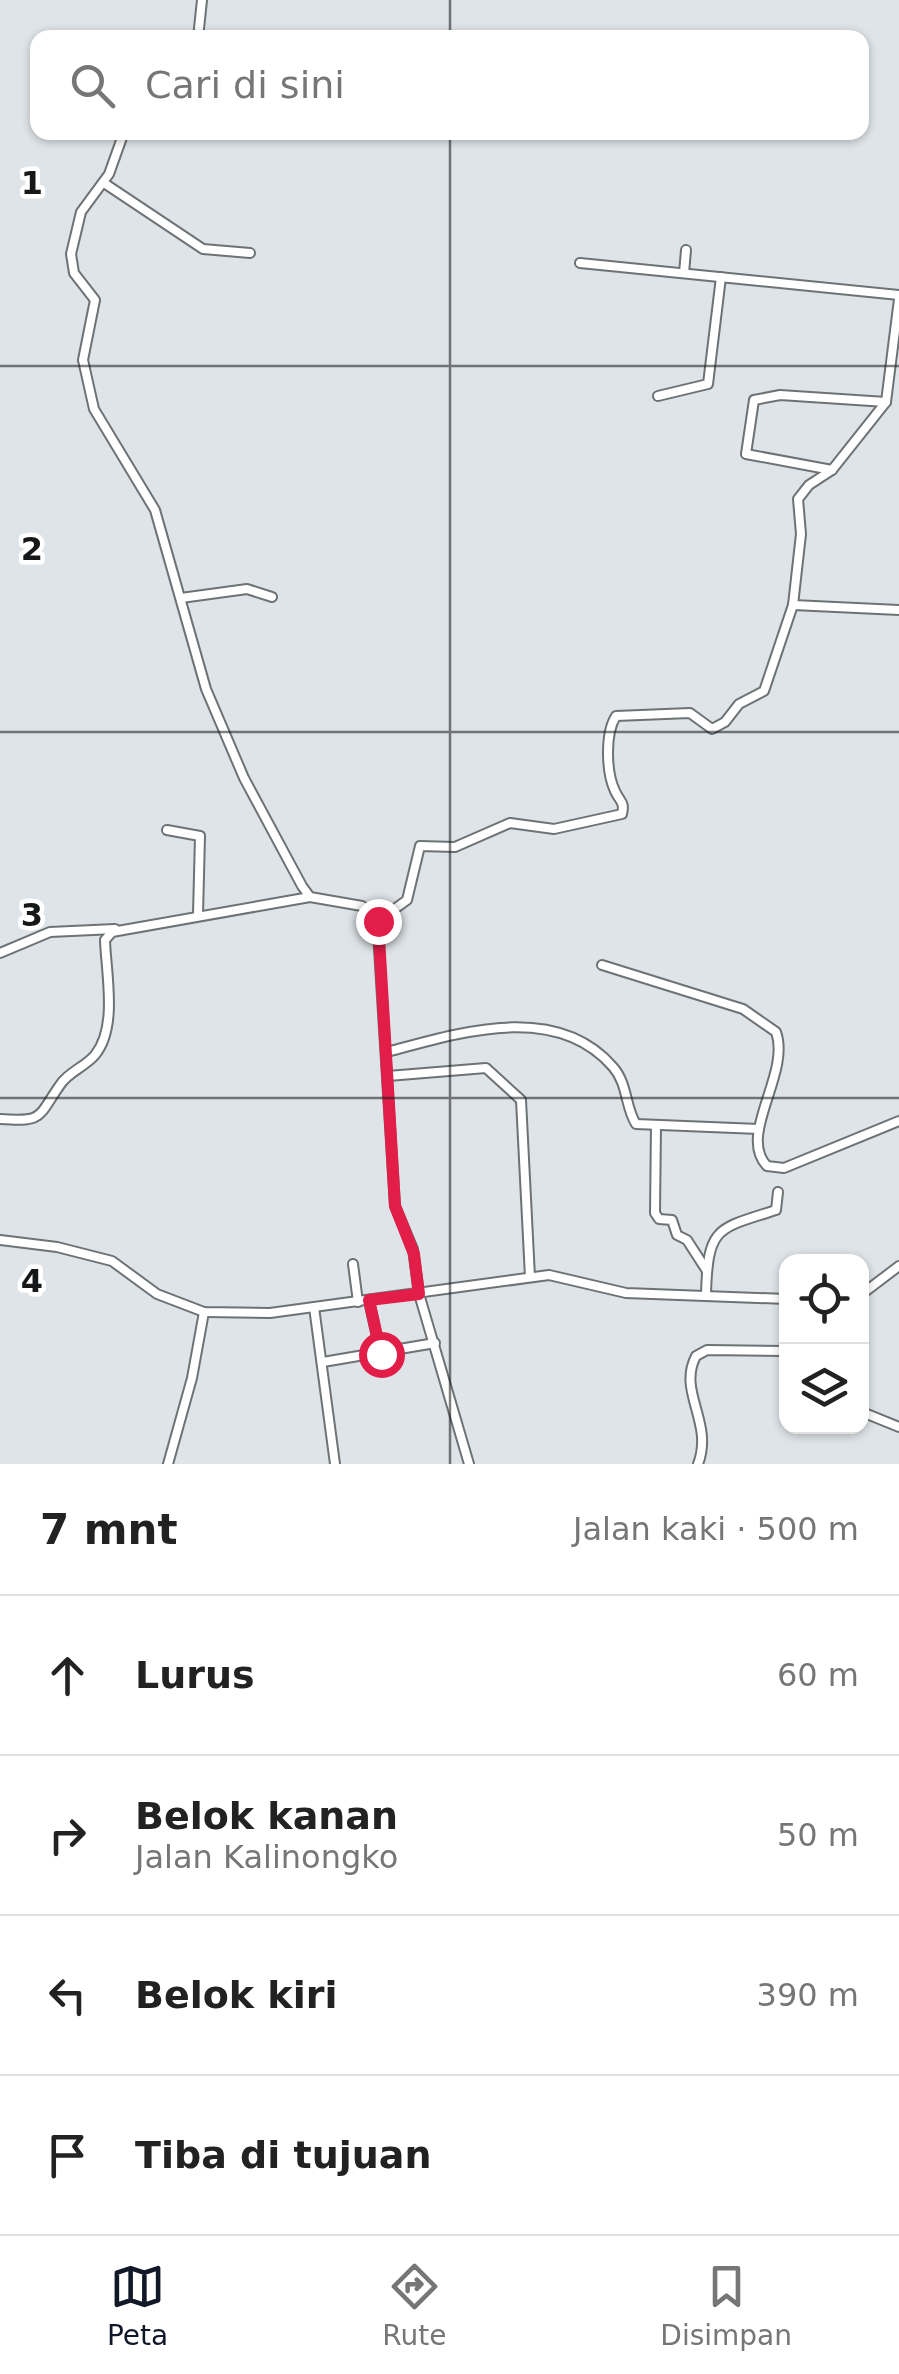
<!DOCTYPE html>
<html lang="id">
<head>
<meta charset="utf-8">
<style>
	body { margin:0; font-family:"DejaVu Sans",sans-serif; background:#f6f6f6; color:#222 }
	.controls { position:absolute; right:30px; bottom:30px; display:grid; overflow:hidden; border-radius:20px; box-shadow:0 2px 8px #0004 }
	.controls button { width:90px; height:90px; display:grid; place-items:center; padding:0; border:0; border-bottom:2px solid #e0e0e0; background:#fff; color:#222; font:50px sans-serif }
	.stop { position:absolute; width:30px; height:30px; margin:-22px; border:8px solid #e11d48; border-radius:50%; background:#fff }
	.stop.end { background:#e11d48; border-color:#fff; box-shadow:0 2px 10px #0008 }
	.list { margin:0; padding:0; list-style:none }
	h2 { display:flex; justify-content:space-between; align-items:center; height:130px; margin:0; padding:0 40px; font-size:42px }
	h2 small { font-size:32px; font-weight:400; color:#767676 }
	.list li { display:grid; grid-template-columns:65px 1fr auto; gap:30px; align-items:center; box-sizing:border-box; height:160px; padding:0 40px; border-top:2px solid #e0e0e0 }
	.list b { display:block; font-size:38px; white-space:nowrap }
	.list p { margin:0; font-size:32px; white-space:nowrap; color:#767676 }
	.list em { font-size:32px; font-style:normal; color:#767676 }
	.icon { flex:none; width:55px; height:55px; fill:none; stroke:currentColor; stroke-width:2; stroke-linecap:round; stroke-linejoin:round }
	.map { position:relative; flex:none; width:899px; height:1464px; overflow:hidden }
	.search { position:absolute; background:#fff; box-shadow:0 2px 8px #0004; left:30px; right:30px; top:30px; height:110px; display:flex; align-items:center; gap:25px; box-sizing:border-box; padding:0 35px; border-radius:20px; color:#767676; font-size:38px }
	.sheet { height:770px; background:#fff }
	nav { display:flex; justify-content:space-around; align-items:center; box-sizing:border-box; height:140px; border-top:2px solid #e0e0e0; background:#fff; font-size:28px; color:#767676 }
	nav a { display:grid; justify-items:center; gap:5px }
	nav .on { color:#111827 }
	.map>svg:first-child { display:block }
</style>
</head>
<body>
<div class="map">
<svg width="899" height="1464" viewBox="0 0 899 1464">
	<rect width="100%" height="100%" fill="#dfe4e8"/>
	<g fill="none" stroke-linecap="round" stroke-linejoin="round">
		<g stroke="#6d7275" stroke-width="12">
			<g id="minor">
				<path d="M198 38 202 0"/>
				<path d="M124 132 109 174 81 212 71 254 74 273 95 300 83 360 94 409 155 510 206 689 244 778 302 886 310 897 362 906 377 917 395 1206 413 1249 419 1294 469 1464"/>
				<path d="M104 183 203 249 250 253"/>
				<path d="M580 263 899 295"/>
				<path d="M684 273 686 250"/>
				<path d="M658 396 708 384 721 277"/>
				<path d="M832 470 746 454 754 400 780 395 886 402"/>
				<path d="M181 598 247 589 272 597"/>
				<path d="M793 605 899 610"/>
				<path d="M167 830 200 836 198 914"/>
				<path d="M378 921 407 900 420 846 455 847 510 823 554 829 622 814C625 802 620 802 615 791 606 772 605 733 616 716L690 713 712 729 725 722 739 704 764 691 793 605 801 534 798 499 809 485 832 470 886 402 899 299"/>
				<path d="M0 953 50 932 115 929"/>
				<path d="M602 965 743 1009 776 1032C791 1074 737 1135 767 1166L784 1168 899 1121"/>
				<path d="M387 1052C458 1033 556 1001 613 1067 628 1084 625 1107 636 1124L759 1129"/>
				<path d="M388 1076 486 1068 521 1100 530 1277"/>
				<path d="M0 1119C44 1122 37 1118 60 1085 68 1072 85 1067 95 1055 118 1027 106 973 105 940L112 932 310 897"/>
				<path d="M656 1125 655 1213 659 1219 672 1220 677 1235 687 1240 707 1271"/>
				<path d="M0 1240 57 1247 112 1261 157 1294 204 1312 270 1313 549 1275 626 1293 786 1299"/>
				<path d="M353 1264 358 1302"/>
				<path d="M706 1294C708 1226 717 1229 776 1210L778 1192"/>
				<path d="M862 1294 899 1266"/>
				<path d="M369 1301 381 1355"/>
				<path d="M314 1307 335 1464"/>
				<path d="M323 1362 435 1343"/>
				<path d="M862 1412 899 1427"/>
				<path d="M168 1464 192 1378 204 1312"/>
				<path d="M698 1464C714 1422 677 1392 696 1356L707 1350 786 1351"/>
			</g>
		</g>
		<use href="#minor" stroke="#fff" stroke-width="8"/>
	</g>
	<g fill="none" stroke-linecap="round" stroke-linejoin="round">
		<path stroke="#e11d48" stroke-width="12" d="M378 921 395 1206 414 1254 419 1294 369 1300 381 1354"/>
	</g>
	<path fill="none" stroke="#151718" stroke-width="2.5" stroke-opacity="0.55" d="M450 0V38M450 132V1464M0 366H899M0 732H899M0 1098H899"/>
	<g font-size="32" text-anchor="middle" font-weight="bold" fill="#151718" stroke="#fff" stroke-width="9" stroke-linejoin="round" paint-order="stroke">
		<text x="32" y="194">1</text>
		<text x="32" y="560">2</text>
		<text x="32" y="926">3</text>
		<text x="32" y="1292">4</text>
	</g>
</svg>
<div class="controls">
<button><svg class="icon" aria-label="locate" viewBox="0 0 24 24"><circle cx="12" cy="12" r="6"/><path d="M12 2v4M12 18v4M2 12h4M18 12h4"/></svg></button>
<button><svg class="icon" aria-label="layers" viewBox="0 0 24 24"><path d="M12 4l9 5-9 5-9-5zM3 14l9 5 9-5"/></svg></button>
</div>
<div class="stop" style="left:381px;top:1354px"></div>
<div class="stop end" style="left:378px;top:921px"></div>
<div class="search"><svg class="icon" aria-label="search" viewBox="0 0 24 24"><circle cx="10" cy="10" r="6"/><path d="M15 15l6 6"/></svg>Cari di sini</div>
</div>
<section class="sheet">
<h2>7 mnt<small>Jalan kaki · 500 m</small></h2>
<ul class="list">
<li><svg class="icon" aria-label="ahead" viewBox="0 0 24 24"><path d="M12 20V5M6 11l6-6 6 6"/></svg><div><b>Lurus</b></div><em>60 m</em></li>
<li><svg class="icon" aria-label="right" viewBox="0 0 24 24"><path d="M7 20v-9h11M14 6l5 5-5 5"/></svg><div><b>Belok kanan</b><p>Jalan Kalinongko</p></div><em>50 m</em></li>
<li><svg class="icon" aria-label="left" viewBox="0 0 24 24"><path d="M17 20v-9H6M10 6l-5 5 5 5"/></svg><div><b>Belok kiri</b></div><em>390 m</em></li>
<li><svg class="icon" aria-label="arrive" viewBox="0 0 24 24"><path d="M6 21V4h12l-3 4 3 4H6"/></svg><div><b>Tiba di tujuan</b></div></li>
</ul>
</section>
<nav>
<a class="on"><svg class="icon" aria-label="map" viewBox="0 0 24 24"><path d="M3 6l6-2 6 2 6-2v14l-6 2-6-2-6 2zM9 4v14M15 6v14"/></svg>Peta</a>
<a><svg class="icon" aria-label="directions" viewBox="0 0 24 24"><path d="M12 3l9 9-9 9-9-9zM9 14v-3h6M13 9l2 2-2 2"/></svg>Rute</a>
<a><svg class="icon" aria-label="saved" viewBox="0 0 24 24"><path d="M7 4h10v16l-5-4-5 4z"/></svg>Disimpan</a>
</nav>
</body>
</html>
